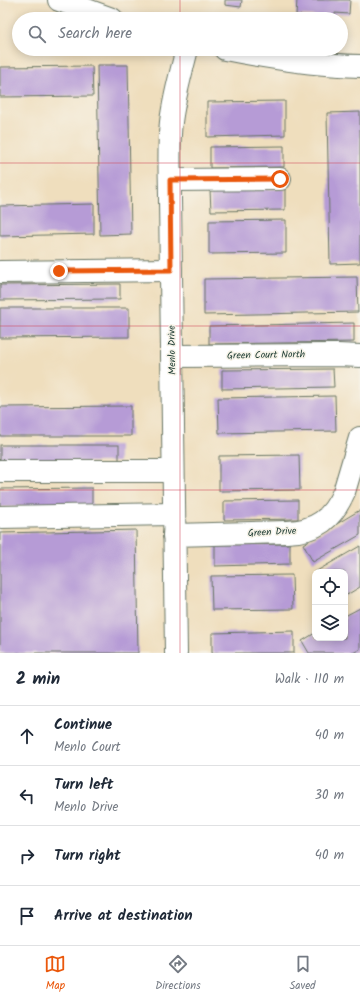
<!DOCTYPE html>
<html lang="en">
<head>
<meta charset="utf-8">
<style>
	body { margin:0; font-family:Kalam,sans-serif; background:#f2f2f3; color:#1f2937 }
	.controls { position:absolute; right:12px; bottom:12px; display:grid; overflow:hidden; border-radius:8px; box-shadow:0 2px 10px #0003 }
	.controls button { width:36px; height:36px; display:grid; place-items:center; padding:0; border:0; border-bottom:1px solid #e0e1e3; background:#fff; color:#1f2937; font:20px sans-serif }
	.stop { position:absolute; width:12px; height:12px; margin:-9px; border:3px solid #ea580c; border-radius:50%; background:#fff }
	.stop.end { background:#ea580c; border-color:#fff; box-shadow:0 1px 4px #0008 }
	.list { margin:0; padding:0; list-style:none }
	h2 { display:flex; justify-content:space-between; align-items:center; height:52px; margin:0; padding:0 16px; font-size:17px }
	h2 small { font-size:13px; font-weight:400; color:#747a83 }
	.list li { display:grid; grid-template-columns:26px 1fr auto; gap:12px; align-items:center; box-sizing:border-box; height:60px; padding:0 16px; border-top:1px solid #e0e1e3 }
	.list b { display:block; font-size:15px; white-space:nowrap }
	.list p { margin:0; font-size:13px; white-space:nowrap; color:#747a83 }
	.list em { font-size:13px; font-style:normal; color:#747a83 }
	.icon { flex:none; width:22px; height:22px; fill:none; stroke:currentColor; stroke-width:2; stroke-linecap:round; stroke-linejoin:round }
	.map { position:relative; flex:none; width:360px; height:653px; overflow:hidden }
	.search { position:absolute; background:#fff; box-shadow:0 2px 10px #0003; left:12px; right:12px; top:12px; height:44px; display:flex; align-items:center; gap:10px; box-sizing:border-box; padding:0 14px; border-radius:22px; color:#747a83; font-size:15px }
	.sheet { height:292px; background:#fff }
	nav { display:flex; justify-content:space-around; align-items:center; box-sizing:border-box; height:56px; border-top:1px solid #e0e1e3; background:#fff; font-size:11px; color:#747a83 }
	nav a { display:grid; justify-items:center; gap:2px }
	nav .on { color:#ea580c }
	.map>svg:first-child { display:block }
</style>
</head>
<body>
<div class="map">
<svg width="360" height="653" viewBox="0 0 360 653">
	<rect width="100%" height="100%" fill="#f7f3e8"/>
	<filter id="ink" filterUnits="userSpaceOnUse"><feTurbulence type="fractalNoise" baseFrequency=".025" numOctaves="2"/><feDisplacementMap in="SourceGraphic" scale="8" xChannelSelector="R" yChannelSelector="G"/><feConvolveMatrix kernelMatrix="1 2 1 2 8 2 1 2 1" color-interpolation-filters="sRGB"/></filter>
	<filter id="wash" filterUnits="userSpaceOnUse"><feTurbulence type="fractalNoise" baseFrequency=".012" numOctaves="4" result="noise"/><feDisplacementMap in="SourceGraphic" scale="16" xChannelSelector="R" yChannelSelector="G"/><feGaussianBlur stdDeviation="0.9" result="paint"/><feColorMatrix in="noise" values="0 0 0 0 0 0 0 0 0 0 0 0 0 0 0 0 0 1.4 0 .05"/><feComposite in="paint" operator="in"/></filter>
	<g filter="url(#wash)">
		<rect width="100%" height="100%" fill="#efdebd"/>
		<g id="blocks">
			<g fill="#b69bd6">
				<path d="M225 0H242L241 7 225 5Z"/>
				<path d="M297 0H350L349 14 335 13V17L296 15Z"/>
				<path d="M97 65H128L131 234 100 235Z"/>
				<path d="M92 66 93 96 0 97V67Z"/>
				<path d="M285 101V135L207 137V102Z"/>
				<path d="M360 112V263L330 264 327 113Z"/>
				<path d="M284 146V167L210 168V147Z"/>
				<path d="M285 189V210L211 211 210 190Z"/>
				<path d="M94 204V234L0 236V206Z"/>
				<path d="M286 220V253L209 254V221Z"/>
				<path d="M357 277 358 312 204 315V279Z"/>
				<path d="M120 284V299L0 300V285Z"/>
				<path d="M0 308H129V337L0 338Z"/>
				<path d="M354 323V342L209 344V326Z"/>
				<path d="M333 369 334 387 222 389V370Z"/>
				<path d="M335 396 336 431 219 433 218 398Z"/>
				<path d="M131 406V436H0V407Z"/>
				<rect x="0" y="445" width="119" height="17"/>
				<path d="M299 455 300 490 219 491V456Z"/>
				<path d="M92 488V506L0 507V489Z"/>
				<path d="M298 500V519L224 520V501Z"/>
				<path d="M360 510V535L313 562 303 544Z"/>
				<path d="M136 530 138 653H0V533Z"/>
				<path d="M290 544V564L215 566V545Z"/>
				<path d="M360 546V587L345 596V572H315Z"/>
				<path d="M292 575 293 609 212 610 211 576Z"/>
				<path d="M360 608V649L353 653H309L302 641 315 633V638H345V616Z"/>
				<path d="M294 631V653H212V633Z"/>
			</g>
		</g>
	</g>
	<g filter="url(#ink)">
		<use href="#blocks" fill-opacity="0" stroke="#687564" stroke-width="1"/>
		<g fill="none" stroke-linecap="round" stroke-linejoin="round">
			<g stroke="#687564" stroke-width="24">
				<g id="minor">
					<path d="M59 0 112 19"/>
					<path d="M225 49C270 58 314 65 360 66"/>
					<path d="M170 180 280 179"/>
					<path d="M0 272 171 270"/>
					<path d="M172 356 337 355 360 356"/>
					<path d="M0 471H173"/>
					<path d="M0 517 174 514"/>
					<path d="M174 535 287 532C317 531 332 519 344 492L360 438"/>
					<path d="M176 653 170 199C170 174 168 147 171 122 174 97 181 73 187 49"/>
				</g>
			</g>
			<use href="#minor" stroke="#fff" stroke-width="22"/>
		</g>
	</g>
	<g fill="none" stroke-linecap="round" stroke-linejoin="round" filter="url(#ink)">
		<path stroke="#ea580c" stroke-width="5" d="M59 271 171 270 170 180 280 179"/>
	</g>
	<path fill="none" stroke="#d1495b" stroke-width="1" stroke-opacity="0.55" d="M180 0V19M180 49V653M0 163H360M0 326H360M0 490H360"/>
	<g text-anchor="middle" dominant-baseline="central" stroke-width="3" stroke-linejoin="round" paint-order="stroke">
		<g font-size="10" fill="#1f3d34" stroke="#f7f3e8">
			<text transform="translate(172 350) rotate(-91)">Menlo Drive</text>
			<text transform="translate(266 355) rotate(-1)">Green Court North</text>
			<text transform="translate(272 532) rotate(-3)">Green Drive</text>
		</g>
	</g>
</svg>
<div class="controls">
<button><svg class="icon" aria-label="locate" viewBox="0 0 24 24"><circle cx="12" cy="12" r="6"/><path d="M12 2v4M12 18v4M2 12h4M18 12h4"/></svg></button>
<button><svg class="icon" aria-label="layers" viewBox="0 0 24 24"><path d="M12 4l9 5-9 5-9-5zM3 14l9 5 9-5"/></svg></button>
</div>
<div class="stop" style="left:280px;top:179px"></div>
<div class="stop end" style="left:59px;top:271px"></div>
<div class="search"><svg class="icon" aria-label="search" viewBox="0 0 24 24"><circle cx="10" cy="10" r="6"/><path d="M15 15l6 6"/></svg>Search here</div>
</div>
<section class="sheet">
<h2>2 min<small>Walk · 110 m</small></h2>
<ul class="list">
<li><svg class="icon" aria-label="ahead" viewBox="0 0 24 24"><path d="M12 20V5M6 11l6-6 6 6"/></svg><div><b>Continue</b><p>Menlo Court</p></div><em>40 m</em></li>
<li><svg class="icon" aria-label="left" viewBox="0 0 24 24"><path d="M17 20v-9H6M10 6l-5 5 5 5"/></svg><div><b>Turn left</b><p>Menlo Drive</p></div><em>30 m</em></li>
<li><svg class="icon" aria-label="right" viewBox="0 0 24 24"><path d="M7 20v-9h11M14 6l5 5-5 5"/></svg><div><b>Turn right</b></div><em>40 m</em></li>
<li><svg class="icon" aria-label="arrive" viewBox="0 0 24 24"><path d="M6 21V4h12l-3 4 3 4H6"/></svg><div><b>Arrive at destination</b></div></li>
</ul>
</section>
<nav>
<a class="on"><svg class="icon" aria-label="map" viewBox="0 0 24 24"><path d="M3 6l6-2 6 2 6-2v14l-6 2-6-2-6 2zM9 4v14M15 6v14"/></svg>Map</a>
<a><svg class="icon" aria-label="directions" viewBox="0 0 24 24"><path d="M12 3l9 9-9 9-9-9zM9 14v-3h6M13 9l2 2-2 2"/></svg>Directions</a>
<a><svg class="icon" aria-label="saved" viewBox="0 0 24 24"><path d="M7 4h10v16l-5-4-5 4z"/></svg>Saved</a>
</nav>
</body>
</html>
